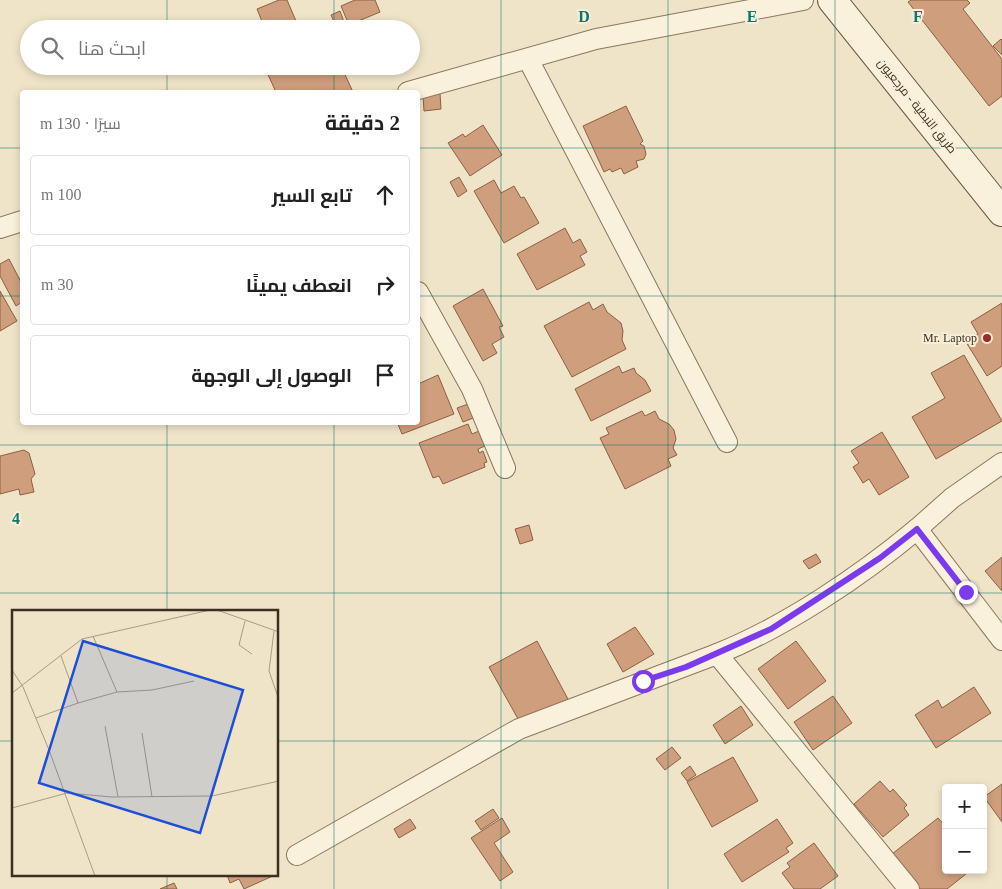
<!DOCTYPE html>
<html lang="ar">
<head>
<meta charset="utf-8">
<style>
	body { margin:0; font-family:"Times New Roman",Cairo,serif; background:#f6f6f6; color:#222; direction:rtl }
	.controls { position:absolute; right:15px; bottom:15px; display:grid; overflow:hidden; border-radius:5px; box-shadow:0 2px 8px #0003 }
	.controls button { width:45px; height:45px; display:grid; place-items:center; padding:0; border:0; border-bottom:1px solid #e0e0e0; background:#fff; color:#222; font:25px sans-serif }
	.stop { position:absolute; width:15px; height:15px; margin:-11px; border:4px solid #7c3aed; border-radius:50%; background:#fff }
	.stop.end { background:#7c3aed; border-color:#fff; box-shadow:0 1px 5px #0008 }
	.list { margin:0; padding:0; list-style:none }
	h2 { display:flex; justify-content:space-between; align-items:center; height:65px; margin:0; padding:0 20px; font-size:21px }
	h2 small { font-size:16px; font-weight:400; color:#767676 }
	.list li { display:grid; grid-template-columns:32px 1fr auto; gap:15px; align-items:center; box-sizing:border-box; height:80px; margin:0 10px 10px; padding:0 10px; border:1px solid #e0e0e0; border-radius:5px }
	.list b { display:block; font-size:19px; white-space:nowrap }
	.list em { font-size:16px; font-style:normal; color:#767676 }
	.icon { flex:none; width:28px; height:28px; fill:none; stroke:currentColor; stroke-width:2; stroke-linecap:round; stroke-linejoin:round }
	.map { position:relative; flex:none; width:1002px; height:889px; overflow:hidden; direction:ltr }
	.search { position:absolute; background:#fff; box-shadow:0 2px 8px #0003; left:20px; top:20px; width:400px; height:55px; display:flex; align-items:center; gap:12px; box-sizing:border-box; padding:0 18px; border-radius:28px; color:#767676; font-size:19px }
	.panel { position:absolute; background:#fff; box-shadow:0 2px 8px #0003; left:20px; top:90px; width:400px; height:335px; border-radius:5px; direction:rtl }
	.map>svg:first-child { display:block }
</style>
</head>
<body>
<div class="map">
<svg width="1002" height="889" viewBox="0 0 1002 889">
	<rect width="100%" height="100%" fill="#f0e4c8"/>
	<g fill="#cf9f7d" stroke="#8d5f41">
		<path d="M279 0H287L296 21 278 29H265L257 9Z"/>
		<path d="M355 0H375L380 12 349 25 341 6Z"/>
		<path d="M911 0H967L970 3 963 9 1002 59V96L989 106 908 2Z"/>
		<path d="M340 11 344 22 336 26 331 15Z"/>
		<path d="M1001 39 1002 40V55L993 46Z"/>
		<path d="M264 66H287L288 68 341 66 353 92H276Z"/>
		<path d="M440 93 441 109 424 111 423 95Z"/>
		<path d="M626 106 643 141 640 144 644 146 646 154 644 159 636 161 638 167 624 174 621 168 612 172 610 169 604 172 583 126Z"/>
		<path d="M483 125 502 155 470 176 448 143 463 134 465 137Z"/>
		<path d="M459 177 467 191 458 197 450 182Z"/>
		<path d="M494 180 501 193 514 186 521 198 524 197 539 223 504 243 474 191Z"/>
		<path d="M565 228 573 243 580 239 587 252 580 256 585 265 537 290 517 254Z"/>
		<path d="M9 259 22 284V302L16 306 0 276V264Z"/>
		<path d="M483 289 503 326 499 327 504 337 492 344 497 353 483 361 453 306Z"/>
		<path d="M0 291 17 321 0 331Z"/>
		<path d="M589 302 593 310 603 304 607 312 621 323 623 331 622 340 626 349 572 377 544 326Z"/>
		<path d="M1002 303V366L987 376 966 342 978 334 971 322Z"/>
		<path d="M964 355 1002 421 936 459 912 417 945 398 931 373Z"/>
		<path d="M619 366 622 373 634 368 636 373 645 380 651 391 591 421 575 389Z"/>
		<path d="M438 375 454 414 402 434 397 422H418V384Z"/>
		<path d="M471 403 476 417 463 422 457 408Z"/>
		<path d="M642 411 645 416 655 411 659 419 669 424 674 430 676 439 673 448 677 455 668 459 671 466 625 489 600 438 609 434 606 428Z"/>
		<path d="M468 424 472 434 479 431 485 446 478 449 479 453 483 451 487 462 484 463 485 467 443 484 439 476 433 478 419 443Z"/>
		<path d="M882 432 909 477 879 495 869 479 863 483 853 467 859 463 851 451Z"/>
		<path d="M24 450 29 453 35 474 31 479 34 492 20 495 19 489 0 494V456Z"/>
		<path d="M529 525 533 540 520 544 515 529Z"/>
		<path d="M816 554 821 562 809 569 803 561Z"/>
		<path d="M1002 557V591L985 571Z"/>
		<path d="M635 627 654 654 623 672 607 644Z"/>
		<path d="M537 641 569 701 522 726 489 667Z"/>
		<path d="M796 641 826 681 788 709 758 669Z"/>
		<path d="M974 687 991 713 936 748 915 715 938 700 942 708Z"/>
		<path d="M833 696 852 723 813 750 794 722Z"/>
		<path d="M741 706 753 725 725 744 713 725Z"/>
		<path d="M672 747 681 758 665 770 656 759Z"/>
		<path d="M733 757 758 801 712 827 687 782Z"/>
		<path d="M690 766 696 775 687 781 681 773Z"/>
		<path d="M880 781 890 792 893 789 907 805 904 808 909 815 883 837 854 804Z"/>
		<path d="M1002 784V822L984 797Z"/>
		<path d="M493 809 499 818 481 830 475 821Z"/>
		<path d="M502 818 510 832 494 843 513 872 500 881 471 838Z"/>
		<path d="M938 818 946 827V870H971L947 889H920L892 854Z"/>
		<path d="M410 819 416 828 399 838 394 829Z"/>
		<path d="M777 819 793 843 786 848 789 852 742 882 724 854Z"/>
		<path d="M814 843 838 876 820 889H794L782 873 790 867 787 863Z"/>
		<path d="M227 875H275L244 889 239 879 230 883Z"/>
		<path d="M174 883 177 889H160Z"/>
	</g>
	<g fill="none" stroke-linecap="round" stroke-linejoin="round">
		<g stroke="#8d765c" stroke-width="22">
			<g id="street">
				<path d="M528 59 727 442"/>
				<path d="M408 92 596 39 803 0"/>
				<path d="M0 228 22 221"/>
				<path d="M418 292 472 389 505 468"/>
				<path d="M917 529 952 498 1002 463"/>
				<path d="M297 855 519 729 717 654"/>
				<path d="M909 889 717 654C785 627 861 576 917 529L1002 640"/>
			</g>
		</g>
		<g stroke="#6f573f" stroke-width="30">
			<path id="secondary" d="M832 0 1002 212"/>
		</g>
		<use href="#street" stroke="#faf1dc" stroke-width="20"/>
		<use href="#secondary" stroke="#faf1dc" stroke-width="28"/>
	</g>
	<g fill="none" stroke-linecap="round" stroke-linejoin="round">
		<path stroke="#7c3aed" stroke-width="6" d="M643 681 686 667 771 629 880 558 917 529 966 592"/>
	</g>
	<path fill="none" stroke="#0f766e" stroke-width="1" stroke-opacity="0.55" d="M167 0V29M334 0V29M501 0V889M668 0V889M835 0V889M167 66V92M334 66V92M0 148H22M418 148H1002M0 296H22M418 296H1002M167 422V612M334 422V889M0 445H1002M0 593H1002M0 741H14M278 741H1002M167 875V889"/>
	<circle fill="#9e2a2b" stroke="#f7eed8" stroke-width="2" cx="987" cy="338" r="5"/>
	<g text-anchor="middle" dominant-baseline="central" stroke-width="4" stroke-linejoin="round" paint-order="stroke">
		<g font-size="12" fill="#3d2e20" stroke="#f7eed8">
			<text transform="translate(917 106) rotate(51)">طريق النبطية - مرجعيون</text>
		</g>
		<g font-size="12" fill="#3d2e20" stroke="#f7eed8" text-anchor="end">
			<text x="977" y="338">Mr. Laptop</text>
		</g>
	</g>
	<g transform="translate(12 610)">
		<rect width="266" height="266" fill="#f0e4c8"/>
		<path fill="none" stroke="#a89b85" stroke-width="1" d="M205 0 267 22M233 11 227 35 240 44M262 21 257 61 267 90M49 46 66 93 105 82 81 26M0 60 11 77 37 140 83 266M105 82 140 80 182 71M0 83 70 29 198 0M24 108 66 93M93 116 106 187M130 123 140 187M0 198 55 183 100 187 200 186 267 171"/>
		<path fill="#1d4ed8" fill-opacity="0.15" stroke="#1d4ed8" stroke-width="2.5" d="M71 31 231 80 188 223 27 173Z"/>
		<rect width="266" height="266" fill="none" stroke="#3d2e20" stroke-width="2.5"/>
	</g>
	<g font-size="16" text-anchor="middle" font-weight="bold" fill="#0f766e" stroke="#f7eed8" stroke-width="4" stroke-linejoin="round" paint-order="stroke">
		<text x="584" y="22">D</text>
		<text x="752" y="22">E</text>
		<text x="918" y="22">F</text>
		<text x="16" y="524">4</text>
	</g>
</svg>
<div class="controls">
<button>+</button>
<button>−</button>
</div>
<div class="stop" style="left:643px;top:681px"></div>
<div class="stop end" style="left:966px;top:592px"></div>
<div class="search"><svg class="icon" aria-label="search" viewBox="0 0 24 24"><circle cx="10" cy="10" r="6"/><path d="M15 15l6 6"/></svg>ابحث هنا</div>
<section class="panel">
<h2>2 دقيقة<small>سيرًا · 130 m</small></h2>
<ul class="list">
<li><svg class="icon" aria-label="ahead" viewBox="0 0 24 24"><path d="M12 20V5M6 11l6-6 6 6"/></svg><div><b>تابع السير</b></div><em>100 m</em></li>
<li><svg class="icon" aria-label="right" viewBox="0 0 24 24"><path d="M7 20v-9h11M14 6l5 5-5 5"/></svg><div><b>انعطف يمينًا</b></div><em>30 m</em></li>
<li><svg class="icon" aria-label="arrive" viewBox="0 0 24 24"><path d="M6 21V4h12l-3 4 3 4H6"/></svg><div><b>الوصول إلى الوجهة</b></div></li>
</ul>
</section>
</div>
</body>
</html>
